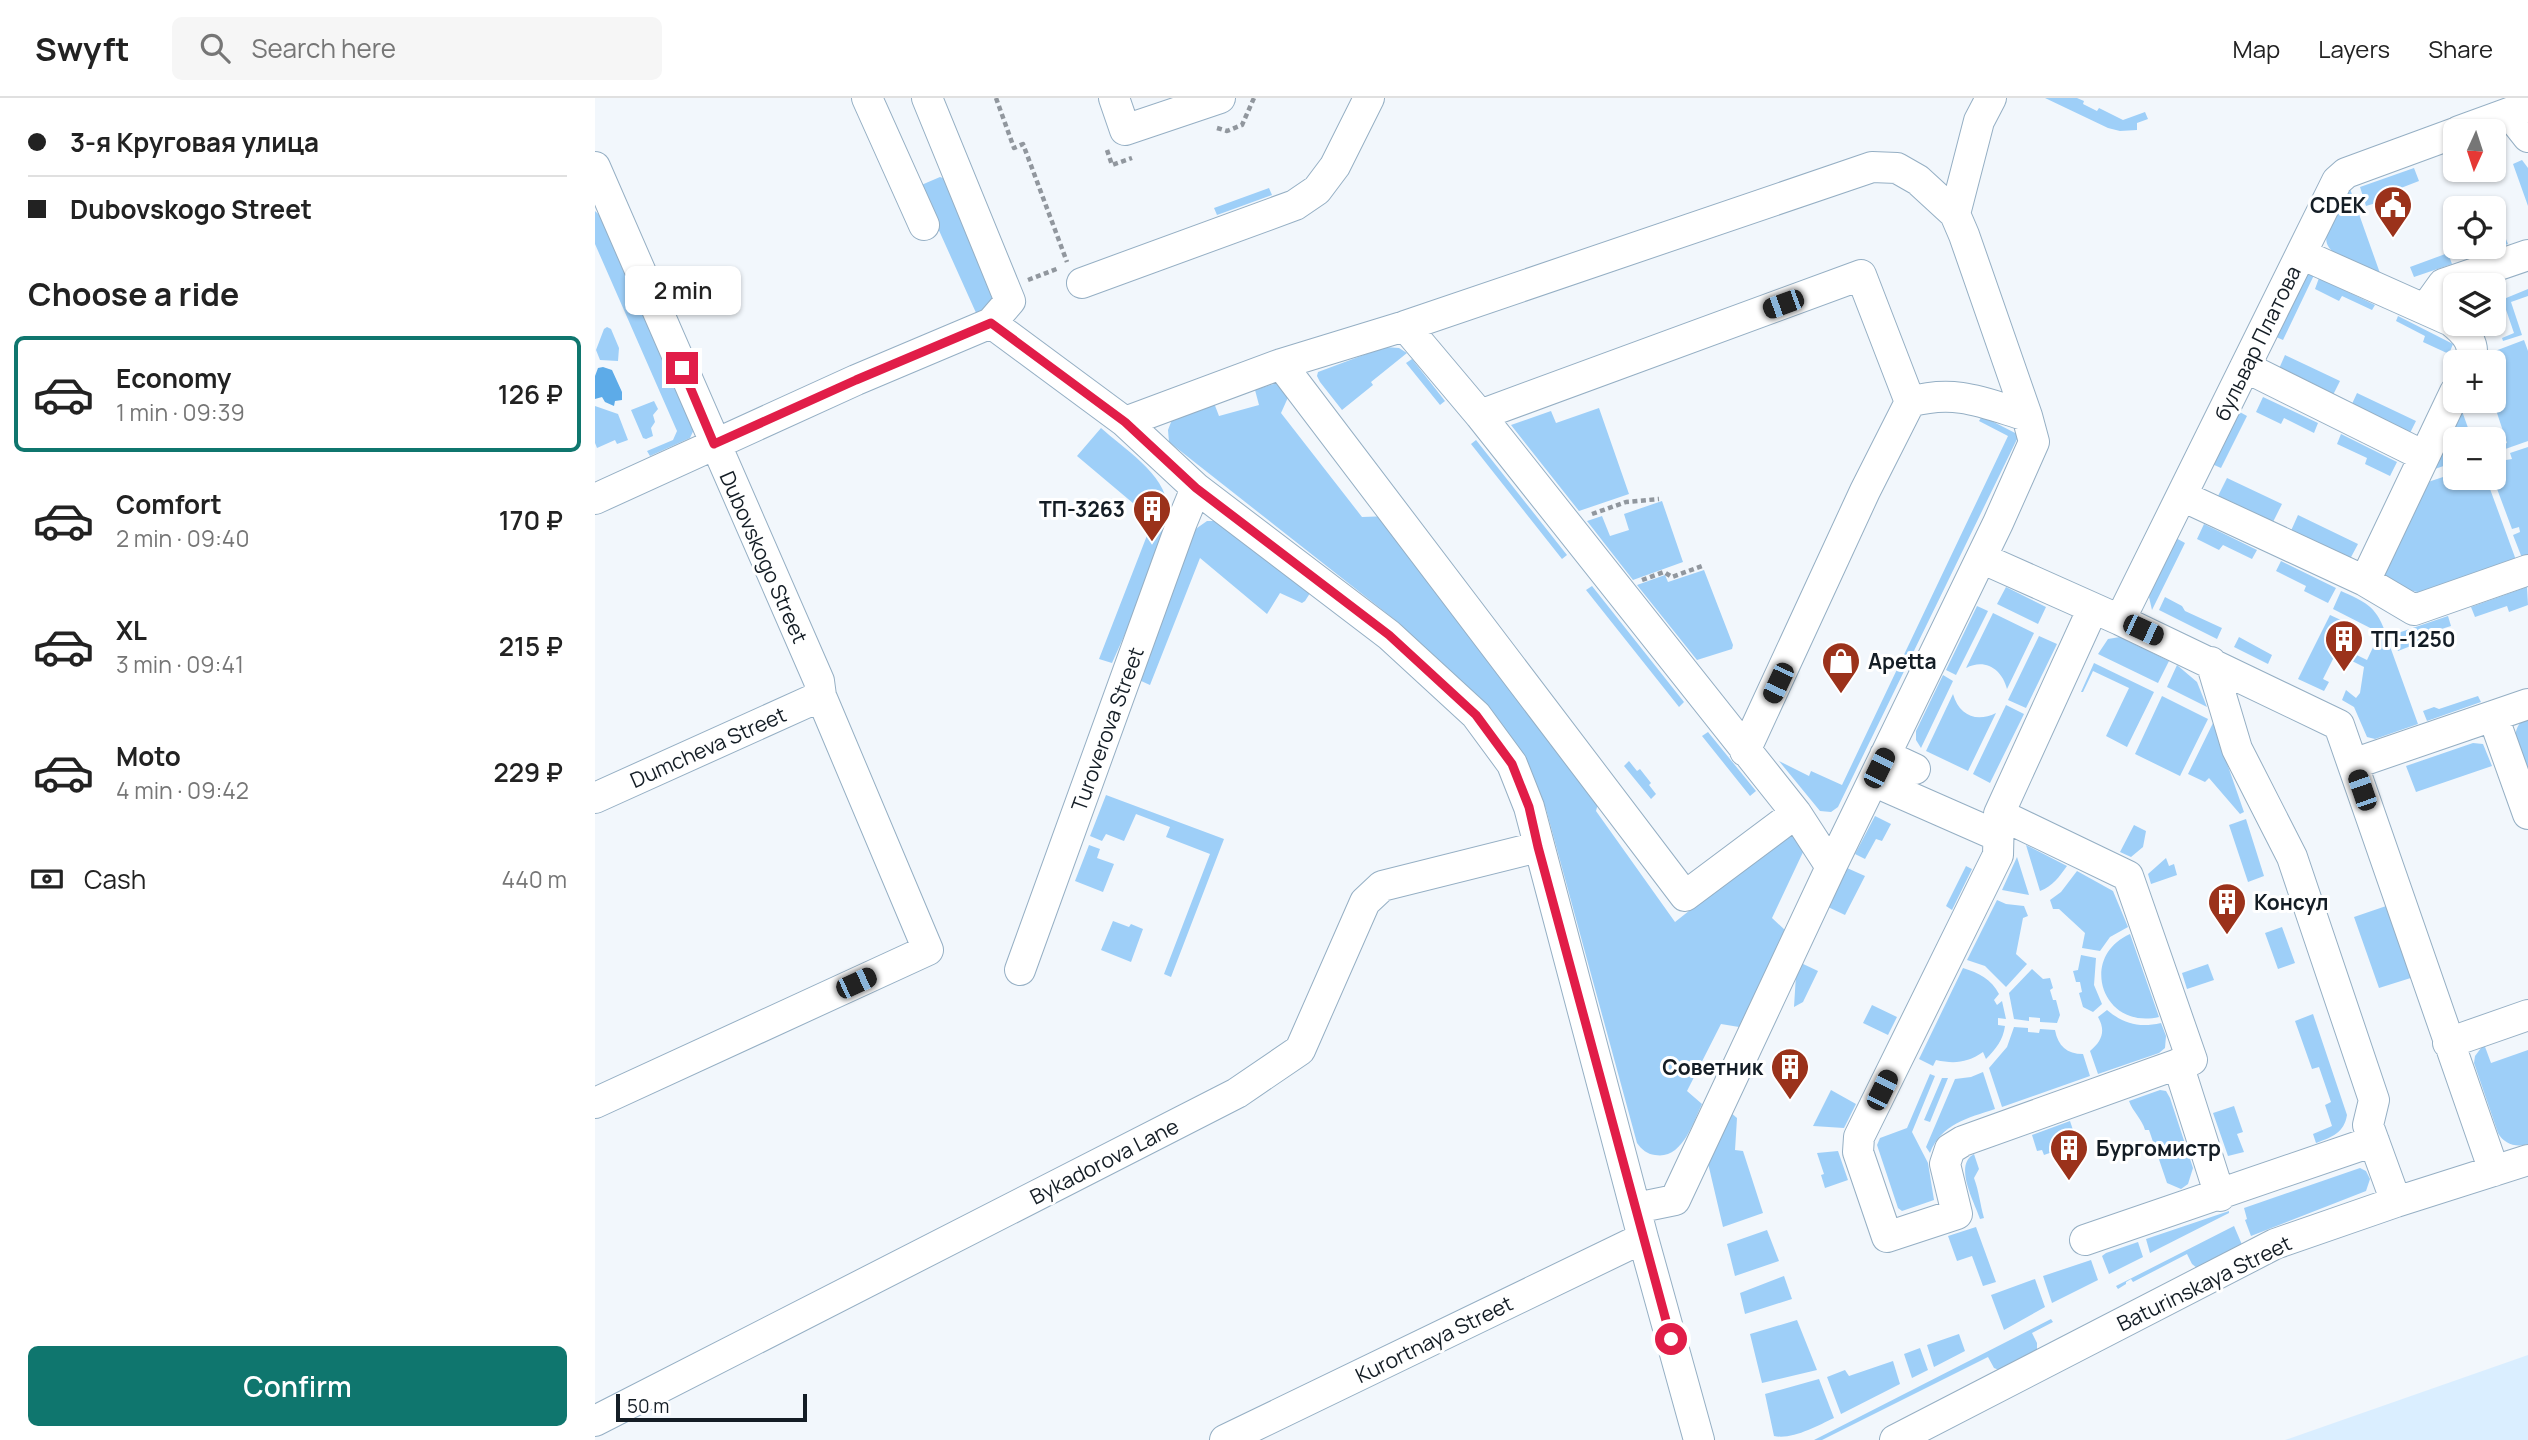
<!DOCTYPE html>
<meta charset="utf-8">
<style>
:root{--surface:#fff;--page:#f6f6f6;--text:#222;--muted:#767676;--line:#e0e0e0;--accent:#0f766e}
body{margin:0;font-family:Manrope,sans-serif;background:var(--page);color:var(--text);height:100vh;display:flex;flex-direction:column;font-size:26px;white-space:nowrap}
*{box-sizing:border-box;margin:0}
p{font-size:23px;color:var(--muted)}
.icon{flex:none;width:38px;height:38px;fill:none;stroke:currentColor;stroke-width:2;stroke-linecap:round;stroke-linejoin:round}
.map{position:relative;flex:1;overflow:hidden}
.side{display:flex;flex-direction:column;background:var(--surface);width:595px}
.side>*{flex:none}
.top-card{display:grid;align-content:center;height:154px;padding:0 28px;background:var(--surface)}
.needle{width:46px;rotate:183deg}
.tools{position:absolute;left:1848px;top:21px;display:grid;gap:14px}
.tools a{display:grid;place-items:center;width:63px;height:63px;border-radius:10px;background:var(--surface);box-shadow:0 2px 5px #0004;font-size:35px}
.scale{position:absolute;left:21px;bottom:18px;width:191px;box-sizing:border-box;padding-left:7px;border:4px solid #141d25;border-top:0;font-size:19px;line-height:24px;white-space:nowrap;color:#141d25;-webkit-text-stroke:5px #fff;paint-order:stroke}
.end{position:absolute;width:32px;height:32px;margin:-16px;border:9px solid #e11d48;background:#fff;box-shadow:0 0 0 4px #fff}
.from{border-radius:50%}
.bubble{position:absolute;height:49px;border-radius:10px;background:var(--surface);box-shadow:0 2px 5px #0004;font-size:23px;font-weight:600;line-height:49px;text-align:center}
.car{position:absolute;width:21px;height:42px;margin:-21px -10px;border-radius:9px;box-shadow:0 0 5px 2px #0007;background:linear-gradient(#222 24%,#8ab4d8 0 40%,#222 0 76%,#8ab4d8 0 86%,#222 0)}
.top-card b{display:flex;align-items:center;gap:24px;height:66px;font-size:26px}
.top-card b+b{border-top:2px solid var(--line)}
.top-card i{width:18px;height:18px;background:var(--text)}
ul{padding:0;list-style:none}
li{display:flex;align-items:center;gap:21px;height:116px;margin:0 14px 10px;padding:0 14px;border:4px solid transparent;border-radius:10px}
li div{flex:1}
li b{display:block;font-size:26px}
li em{font-style:normal;font-weight:600}
li.current{border-color:var(--accent)}
li>.icon{width:63px;height:63px;stroke-width:1.5}
h2{padding:0 28px;font-size:32px;line-height:84px}
.pay{display:flex;align-items:center;gap:18px;height:77px;padding:0 28px;font-size:26px}
.pay p{margin-inline-start:auto}
.button{display:flex;gap:14px;margin-top:auto;padding:14px 28px}
.button a{flex:1;height:80px;border-radius:10px;background:var(--accent);color:#fff;font-size:28px;font-weight:600;line-height:80px;text-align:center}
header{display:flex;align-items:center;gap:42px;box-sizing:border-box;height:98px;padding:0 35px;background:var(--surface);border-bottom:2px solid var(--line)}
header strong{font-size:33px}
nav{display:flex;gap:38px;margin-inline-start:auto;font-size:24px}
.search{width:490px;height:63px;background:var(--page);display:flex;align-items:center;gap:18px;box-sizing:border-box;padding:0 24px;border-radius:10px;color:var(--muted);font-size:26px}
main{display:flex;flex:1;min-height:0}
.map>svg:first-child{display:block}
.built{fill:#daeeff}
.green{fill:#9ecff8}
.water{fill:#5dabe8}
.lines{fill:none;stroke-linecap:round;stroke-linejoin:round}
.minor-casing{stroke:#95afc4;stroke-width:32}
.path{stroke:#91979e;stroke-width:4.5;stroke-dasharray:5 3.5;stroke-linecap:butt}
.minor{stroke:#fff;stroke-width:30}
.route{stroke:#e11d48;stroke-width:9}
.labels{text-anchor:middle;dominant-baseline:central;stroke-width:6;stroke-linejoin:round;paint-order:stroke}
.poi-label{font-size:21px;font-weight:bold;fill:#141d25;stroke:#fff;text-anchor:start}
.street-label{font-size:21px;fill:#141d25;stroke:#fff}
</style>
<header>
<strong>Swyft</strong>
<div class="search"><svg class="icon" aria-label="search" viewBox="0 0 24 24"><circle cx="10" cy="10" r="6"/><path d="M15 15l6 6"/></svg>Search here</div>
<nav><a>Map</a><a>Layers</a><a>Share</a></nav>
</header>
<main>
<section class="side">
<div class="top-card">
<b><i class="from"></i>3-я Круговая улица</b>
<b><i></i>Dubovskogo Street</b>
</div>
<h2>Choose a ride</h2>
<ul>
<li class="current"><svg class="icon" aria-label="car" viewBox="0 0 24 24"><path d="M5 17H2v-5l4-1 3-4h7l3 4 3 1v5h-3M9 17h6M6 11h13"/><circle cx="7" cy="17" r="2"/><circle cx="17" cy="17" r="2"/></svg><div><b>Economy</b><p>1 min · 09:39</p></div><em>126 ₽</em></li>
<li><svg class="icon" aria-label="car" viewBox="0 0 24 24"><path d="M5 17H2v-5l4-1 3-4h7l3 4 3 1v5h-3M9 17h6M6 11h13"/><circle cx="7" cy="17" r="2"/><circle cx="17" cy="17" r="2"/></svg><div><b>Comfort</b><p>2 min · 09:40</p></div><em>170 ₽</em></li>
<li><svg class="icon" aria-label="car" viewBox="0 0 24 24"><path d="M5 17H2v-5l4-1 3-4h7l3 4 3 1v5h-3M9 17h6M6 11h13"/><circle cx="7" cy="17" r="2"/><circle cx="17" cy="17" r="2"/></svg><div><b>XL</b><p>3 min · 09:41</p></div><em>215 ₽</em></li>
<li><svg class="icon" aria-label="car" viewBox="0 0 24 24"><path d="M5 17H2v-5l4-1 3-4h7l3 4 3 1v5h-3M9 17h6M6 11h13"/><circle cx="7" cy="17" r="2"/><circle cx="17" cy="17" r="2"/></svg><div><b>Moto</b><p>4 min · 09:42</p></div><em>229 ₽</em></li>
</ul>
<div class="pay"><svg class="icon" aria-label="cash" viewBox="0 0 24 24"><path d="M3 7h18v10H3z"/><circle cx="12" cy="12" r="2"/></svg>Cash<p>440 m</p></div>
<div class="button"><a>Confirm</a></div>
</section>
<div class="map">
<svg width="1933" height="1342" viewBox="0 0 1933 1342">
<rect width="100%" height="100%" fill="#f2f7fc"/>
<path class="built" d="M1933,1257V1342H1690Z"/>
<path class="green" d="M1450,0H1482L1489,3L1488,6L1502,13L1504,10L1528,22L1550,14L1553,21L1542,25V32L1525,33L1513,30Z
M1927,62L1933,70V108L1918,66Z
M1819,70L1824,83L1793,95L1794,101L1771,108L1765,89Z
M345,79L356,83L404,209L382,217L324,88Z
M1754,88L1786,178C1719,147 1720,154 1754,88Z
M674,90L677,97L622,117L619,110Z
M0,113L12,124L101,327L95,340L55,358L52,353L78,342L82,333L0,146Z
M1909,136L1913,146L1875,160L1871,149H1899V140Z
M1853,155L1857,166L1819,179L1815,169Z
M1720,175L1688,242L1679,238L1712,177Z
M1724,180L1780,207L1777,212L1747,198L1744,203L1720,191Z
M1933,191V198L1916,204L1927,237L1908,243L1907,240L1919,235L1909,206L1899,210V205Z
M1803,218L1858,246L1854,256L1828,244L1830,238L1801,223Z
M12,229L16,231L24,250L23,263L5,262L1,252L9,231Z
M1929,242L1933,253V343L1899,355V350L1912,345L1898,303L1899,265L1903,263L1900,253Z
M790,249L804,250L812,255L776,284L778,287L747,312L725,284L722,278L723,274Z
M1690,257L1745,283L1737,299L1683,273Z
M817,261L850,303L845,307L811,265Z
M688,283L695,295L686,315L767,419L795,418L1008,687L1001,713L1080,824L1185,741L1199,738L1209,752L1177,820L1191,833L1144,929L1126,926L1092,993L1107,1006C1098,1025 1087,1062 1060,1057C1052,1056 1047,1052 1042,1045L951,711L929,661L890,609L804,525L574,344L573,332L578,319L619,305L624,318L664,307L660,292Z
M1762,295L1821,323L1814,337L1756,308Z
M1668,299L1723,325L1719,335L1689,320L1686,326L1661,314Z
M59,303L63,311L58,317L60,324L56,330L58,338L51,341L48,340L36,312Z
M0,308L23,316L33,342L22,346L20,342L2,350L0,345Z
M1004,310L1034,396L984,413L916,327L956,313L961,325Z
M1643,313L1652,318L1626,370L1617,366Z
M1867,313L1877,341H1860V364L1837,372Z
M1387,318L1424,337L1243,709L1236,714L1225,713L1184,663L1214,678L1216,673L1247,687L1413,338L1384,323Z
M506,330C528,350 579,382 571,415L576,417L542,509L517,565L504,561L558,422L482,358Z
M1746,336L1802,364L1795,378L1770,366L1772,360L1742,346Z
M881,342L972,457L967,461L876,346Z
M1933,349V458L1927,460L1918,437L1925,434L1924,429L1917,431L1898,380L1899,361L1910,357L1911,362L1917,361L1915,355Z
M1860,374V380H1891L1921,462L1828,495C1813,493 1797,487 1789,475L1830,385L1851,378L1853,383L1857,381L1856,376Z
M1632,380L1687,406L1677,426L1622,400Z
M1067,403L1088,464L1038,482L992,423L1007,418L1015,438L1034,432L1029,416Z
M1703,417L1763,446L1754,463L1695,435Z
M612,423H621L717,492L710,503L707,505L685,495L672,516L605,460L555,587L535,578L597,436L602,430Z
M1609,426L1662,452L1657,461L1628,447L1624,452L1602,441Z
M1581,440L1590,445L1557,512L1554,499L1556,493Z
M1686,463L1741,490L1733,505L1709,493L1711,488L1681,473Z
M1109,472L1138,547L1137,551L1102,562L1042,487L1070,477L1073,484Z
M997,488L1089,604L1084,609L991,492Z
M1411,489L1451,509L1443,526L1402,506Z
M1932,489L1933,507L1914,514L1912,508L1880,519L1876,509Z
M1746,493C1770,504 1780,507 1790,533L1785,535L1738,511Z
M1570,499L1587,508L1590,513L1627,530L1622,541L1564,512Z
M1382,508L1393,513L1361,577L1351,572Z
M1398,515L1439,535L1412,591C1407,571 1390,560 1371,570Z
M1735,517L1748,523L1737,545L1772,562L1781,543L1792,540L1823,626L1780,641L1772,639L1759,609L1747,602L1751,592L1761,600L1765,595L1769,569L1741,555L1728,581L1734,584L1729,593L1703,581Z
M1853,518L1856,528L1824,538L1826,544L1803,553L1797,537Z
M1444,538L1462,546L1431,610L1413,602Z
M1525,539L1574,563L1563,585L1503,556L1513,541Z
M1644,539L1677,557L1673,566L1639,549Z
M1499,565L1559,594L1532,649L1511,638L1534,590L1498,573L1488,594H1486Z
M1582,567L1602,584L1612,609L1572,589Z
M1348,577L1358,583L1326,650L1321,642V633Z
M1358,596C1364,617 1381,625 1401,615L1373,673L1331,653Z
M1567,598L1613,621L1585,678L1540,656Z
M1883,598L1886,604L1832,623L1828,613L1839,609L1844,611Z
M1411,607L1429,616L1395,685L1378,676Z
M1932,619L1933,623V682C1926,661 1909,633 1932,619Z
M1618,625L1649,714L1645,716L1614,680L1610,684L1593,676Z
M1113,634L1161,693L1155,698L1107,638Z
M1878,645L1888,646L1897,668L1821,694L1811,668Z
M1034,663L1042,673L1045,671L1056,685L1054,687L1061,696L1056,701L1029,668Z
M511,697L629,741L576,879L569,876L615,756L571,739L575,729L541,716L529,743L511,736L507,743L495,738Z
M1280,718L1296,726L1287,743L1281,741L1270,761L1260,756Z
M1651,721L1669,778L1653,784L1634,727Z
M1539,727L1551,733L1548,749L1536,759L1525,754Z
M494,747L505,751L502,760L519,766L508,794L480,783Z
M1431,747L1472,768C1464,779 1458,788 1445,793Z
M1422,759L1434,797L1407,792Z
M1571,760L1574,768L1579,766L1582,777L1556,786L1553,776Z
M1371,768L1377,771L1357,812L1351,808Z
M1252,770L1270,778L1250,817L1233,809Z
M1482,773L1518,793L1533,829L1515,839L1505,853L1487,850L1490,835L1464,811H1458L1455,802L1466,794Z
M1402,802L1411,806L1429,808L1433,818L1428,820L1421,856L1432,866L1411,889L1390,868L1372,862Z
M1797,806L1822,878L1784,890L1759,819Z
M518,823L534,829L536,826L548,831L536,864L506,852Z
M1687,829L1700,865L1683,871L1670,835Z
M1535,836L1564,919C1507,932 1483,859 1535,836Z
M1486,857L1501,860L1499,887L1507,906L1498,914L1488,909L1484,895L1487,894L1485,884H1481L1478,873L1483,872Z
M1206,865L1223,873L1208,904L1199,909L1201,877Z
M1613,866L1619,882L1592,891L1587,875Z
M1368,870C1384,875 1396,881 1404,896L1399,902L1402,907L1407,903L1411,921L1403,920V927L1410,928C1408,942 1401,951 1391,961L1388,954C1372,965 1359,966 1341,962L1338,968L1324,961Z
M1437,871L1448,881L1455,880L1458,890L1455,892L1458,902H1461L1465,917L1462,925L1445,924V920L1434,919V923L1419,921L1414,895Z
M1277,907L1302,919L1293,937L1268,925Z
M1512,912C1529,926 1544,930 1566,925L1571,938L1570,950L1564,955L1503,976L1495,953C1507,943 1511,933 1503,919Z
M1718,916L1752,1017C1749,1035 1737,1039 1721,1045L1718,1036L1737,1028L1730,1007L1736,1004L1724,969L1717,971L1700,923Z
M1419,929L1433,930V934L1444,935L1445,931L1460,932C1463,948 1472,956 1488,956L1495,978L1407,1009L1394,970L1412,949Z
M1889,946L1896,965L1933,952V1046C1921,1050 1909,1046 1903,1035L1879,965L1880,958Z
M1388,974L1400,1011C1373,1020 1346,1026 1335,1055L1331,1049L1360,981L1376,979Z
M1335,976L1340,978L1317,1034L1333,1065L1339,1102L1307,1113L1303,1110L1282,1047L1285,1040L1312,1030Z
M1347,980H1353L1335,1024L1329,1022Z
M1236,992L1261,1006L1249,1030L1218,1028Z
M1565,992L1571,993L1575,1000L1598,1070L1593,1086L1586,1091L1572,1085L1554,1032H1550C1547,1021 1538,1014 1534,1003Z
M1639,1008L1648,1034L1642,1036L1649,1054L1633,1058L1618,1015Z
M1135,1014L1142,1020L1140,1052L1148,1053L1168,1115L1128,1129L1112,1061Z
M1475,1023L1481,1041L1476,1042L1477,1047L1449,1057L1447,1052L1442,1053L1437,1037Z
M1243,1053L1253,1082L1230,1090L1226,1077L1229,1076L1222,1055Z
M1379,1056L1384,1071L1379,1080C1384,1093 1385,1106 1389,1120L1385,1121C1380,1105 1358,1067 1379,1056Z
M1765,1070L1771,1073L1775,1081L1771,1093L1656,1138L1650,1122L1652,1121L1649,1110Z
M1634,1113V1115L1555,1155L1551,1141Z
M1639,1128L1648,1149L1602,1170L1597,1166L1592,1156L1538,1184L1536,1181L1531,1184V1186L1523,1191L1521,1188Z
M1381,1129L1401,1184L1388,1188L1377,1158L1362,1163L1353,1138Z
M1172,1132L1184,1163L1140,1178L1132,1146Z
M1543,1144L1548,1159L1514,1176L1507,1158L1511,1155Z
M1496,1162L1503,1182L1457,1205L1448,1178Z
M1189,1178L1197,1201L1150,1216L1145,1195Z
M1440,1181L1450,1209L1409,1232L1396,1197Z
M1456,1221L1458,1224L1437,1235L1442,1245V1252L1404,1272L1399,1270L1393,1259L1227,1342H1219Z
M1202,1222L1222,1272L1167,1285L1155,1236Z
M1364,1236L1370,1253L1339,1269L1332,1247Z
M1325,1250L1333,1272L1317,1280L1309,1256Z
M1298,1263L1305,1286L1246,1316L1232,1279L1250,1272L1254,1278Z
M1224,1281L1239,1320C1222,1328 1197,1342 1179,1338L1170,1296Z"/>
<path class="water" d="M8,269L17,272L27,294V302L20,303L19,308L10,304L7,299L0,301V278L3,270Z"/>
<g class="lines">
<defs>
<path id="minor" d="M272,0L329,127
M519,0L530,32L625,0
M1914,15L1933,39
M1864,33L1933,8
M0,69L224,583L226,598L333,852L0,1005
M1360,116L1384,23L1396,0
M1706,156L1856,223C1870,234 1882,246 1875,264
M487,185L700,107L722,92L740,68L774,0
M1830,211L1848,186L1933,157
M396,225L530,324L601,390L794,537L881,617L917,666L934,709L1048,1140L1104,1342
M810,228L1277,69L1302,70L1323,82L1360,116L1369,137L1432,318
M686,266L1090,798L1201,715
M1650,269L1829,358
M885,317L1266,177L1315,304L1270,393L1150,653
M530,324L686,266L810,228L885,317L1201,715L1236,769
M1587,398L1770,483L1819,512L1933,472
M0,401L261,282L396,225L415,203L332,0
M1386,460L1525,522L1744,627L1899,1073
M1770,483L1860,294
M1498,510L1404,716L1403,757L1264,1039L1263,1054L1292,1139L1362,1116L1350,1066L1355,1051L1368,1043L1583,966
M1525,522L1742,83L1751,75L1860,35
M1616,564L1642,651L1697,759L1779,1002L1773,1027L1801,1104
M1898,618L1933,716
M1290,657L1320,671
M1758,666L1933,606
M1278,683L1403,738
M0,700L226,598
M1404,716L1533,778L1597,962L1583,966L1625,1098
M425,872L587,424L601,390
M1853,945L1933,917
M1041,1110L1080,1102L1236,769L1403,425L1439,344L1432,318C1389,305 1361,291 1315,304
M1490,1142L1779,1043
M0,1323L642,995L705,952L770,804L787,788L943,749
M630,1342L1048,1140
M1300,1342L1680,1146L1801,1104L1933,1062"/>
</defs>
<use href="#minor" class="minor-casing"/>
<path class="path" d="M401,0L419,50L428,46L472,164
M622,30L632,33L647,27L659,0
M512,52L517,67L537,60
M433,182L464,170
M997,416L1031,404L1064,401
M1047,482L1069,474L1077,479L1107,468"/>
<use href="#minor" class="minor"/>
</g>
<g class="lines">
<path class="route" d="M87,270L119,346L261,282L396,225L530,324L601,390L794,537L881,617L917,666L934,709L943,749L1076,1241"/>
</g>
<defs>
<symbol id="civic-pin" viewBox="-11 -11 22 30"><path d="M0 17L-7.5 6A9.5 9.5 0 1 1 7.5 6Z" fill="#9b321b" stroke="#fff"/><path d="M-.6-6.5H3V-4.5H.6V-3L4-1V1h2V6H-6V1h2V-1L-.6-3ZM-1.2 2.5V6h2.4V2.5Z" fill="#fff"/></symbol>
<symbol id="building-pin" viewBox="-11 -11 22 30"><path d="M0 17L-7.5 6A9.5 9.5 0 1 1 7.5 6Z" fill="#9b321b" stroke="#fff"/><path d="M-4-6H4V6H1V3H-1V6H-4ZM-2.5-4.3h1.7v1.8h-1.7ZM.8-4.3h1.7v1.8H.8ZM-2.5-1h1.7V.8h-1.7ZM.8-1h1.7V.8H.8Z" fill="#fff"/></symbol>
<symbol id="shop-pin" viewBox="-11 -11 22 30"><path d="M0 17L-7.5 6A9.5 9.5 0 1 1 7.5 6Z" fill="#9b321b" stroke="#fff"/><path d="M-5-2.5h2.3a2.7 3.5 0 0 1 5.4 0H5L5.5 6h-11ZM-1.5-2.5h3a1.5 2.3 0 0 0-3 0Z" fill="#fff"/></symbol>
</defs>
<g fill-rule="evenodd">
<use href="#civic-pin" x="1776" y="85" width="44" height="60"/>
<use href="#building-pin" x="535" y="389" width="44" height="60"/>
<use href="#building-pin" x="1727" y="519" width="44" height="60"/>
<use href="#shop-pin" x="1224" y="541" width="44" height="60"/>
<use href="#building-pin" x="1610" y="782" width="44" height="60"/>
<use href="#building-pin" x="1173" y="947" width="44" height="60"/>
<use href="#building-pin" x="1452" y="1028" width="44" height="60"/>
</g>
<g class="labels">
<g class="poi-label">
<text x="1771" y="107" text-anchor="end">CDEK</text>
<text x="530" y="411" text-anchor="end">ТП-3263</text>
<text x="1776" y="541">ТП-1250</text>
<text x="1273" y="563">Apetta</text>
<text x="1659" y="804">Консул</text>
<text x="1168" y="969" text-anchor="end">Советник</text>
<text x="1501" y="1050">Бургомистр</text>
</g>
<g class="street-label">
<text transform="translate(1662 245) rotate(-64)">бульвар Платова</text>
<text transform="translate(169 459) rotate(66)">Dubovskogo Street</text>
<text transform="translate(512 631) rotate(-70)">Turoverova Street</text>
<text transform="translate(113 649) rotate(-24)">Dumcheva Street</text>
<text transform="translate(509 1063) rotate(-27)">Bykadorova Lane</text>
<text transform="translate(1609 1185) rotate(-26)">Baturinskaya Street</text>
<text transform="translate(839 1241) rotate(-26)">Kurortnaya Street</text>
</g>
</g>
</svg>
<div class="tools">
<a><svg class="needle" viewBox="-14 -14 28 28"><path d="M0-13l5 13h-10z" fill="#e53935"/><path d="M0 13l5-13h-10z" fill="#767676"/></svg></a>
<a><svg class="icon" aria-label="locate" viewBox="0 0 24 24"><circle cx="12" cy="12" r="6"/><path d="M12 2v4M12 18v4M2 12h4M18 12h4"/></svg></a>
<a><svg class="icon" aria-label="layers" viewBox="0 0 24 24"><path d="M12 4l9 5-9 5-9-5zM3 14l9 5 9-5"/></svg></a>
<a>+</a>
<a>−</a>
</div>
<div class="scale">50 m</div>
<i class="end from" style="left:1076px;top:1241px"></i>
<i class="end" style="left:87px;top:270px"></i>
<div class="bubble" style="left:30px;top:168px;width:116px">2 min</div>
<i class="car" style="left:1188px;top:206px;rotate:250deg"></i>
<i class="car" style="left:1548px;top:532px;rotate:115deg"></i>
<i class="car" style="left:1183px;top:585px;rotate:205deg"></i>
<i class="car" style="left:1284px;top:670px;rotate:26deg"></i>
<i class="car" style="left:1767px;top:692px;rotate:341deg"></i>
<i class="car" style="left:261px;top:885px;rotate:65deg"></i>
<i class="car" style="left:1287px;top:992px;rotate:26deg"></i>
</div>
</main>
